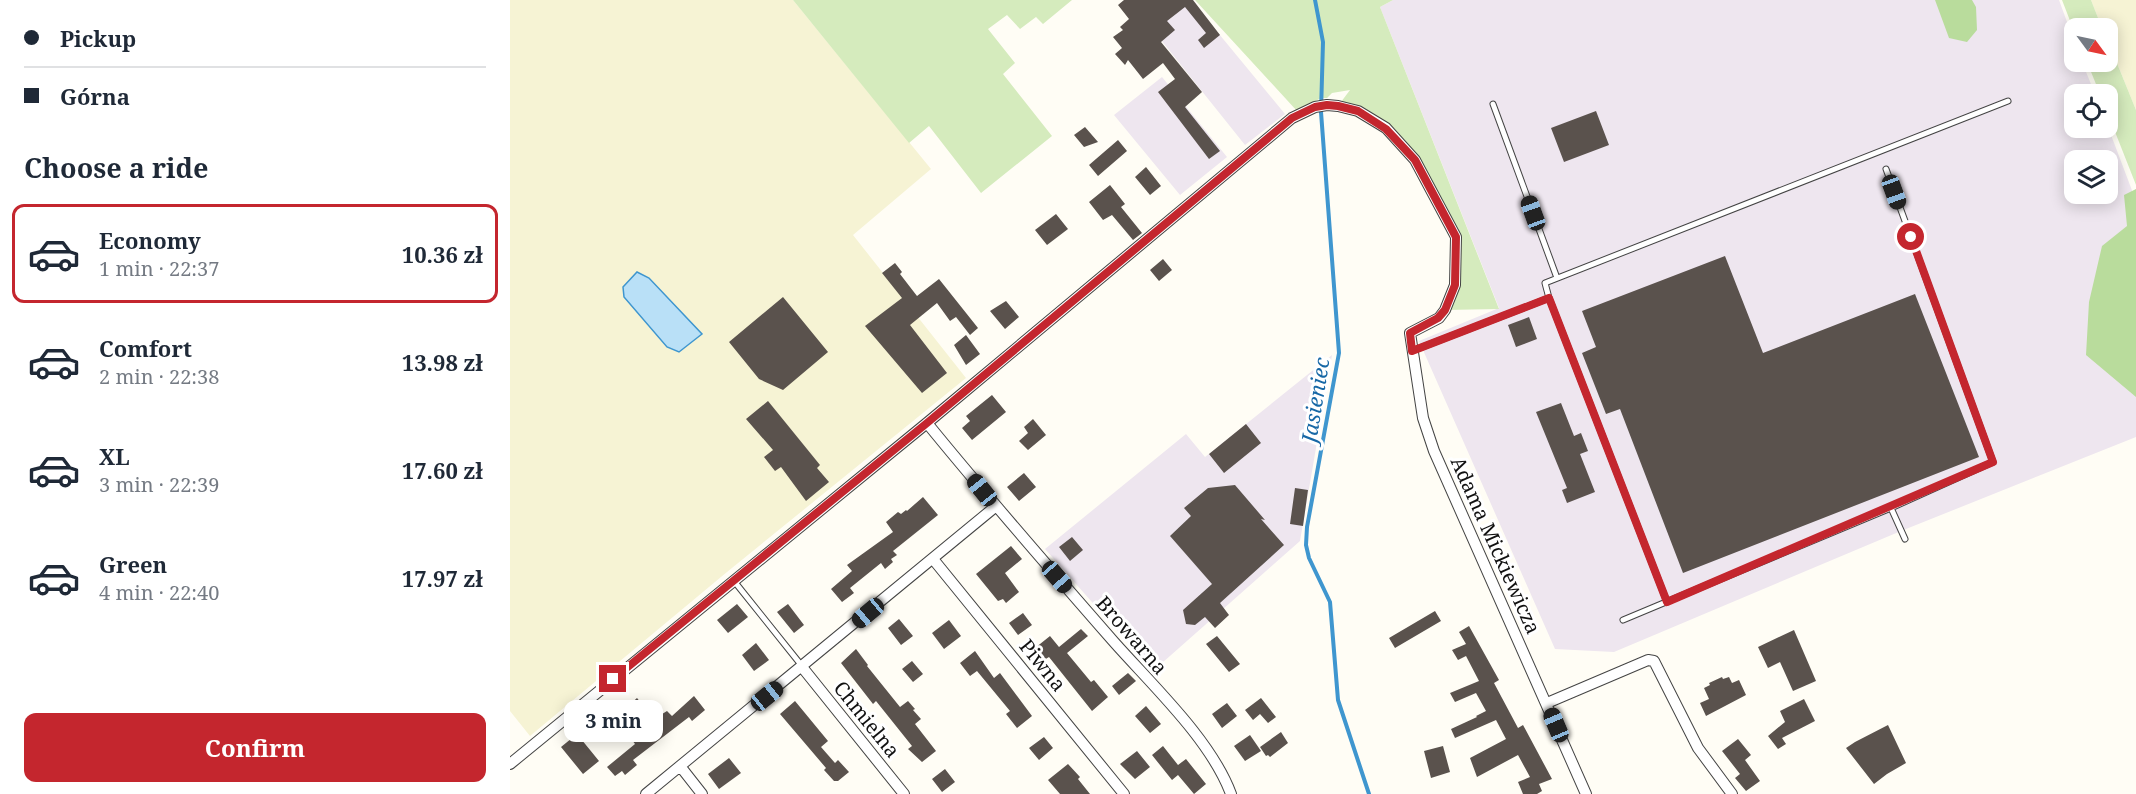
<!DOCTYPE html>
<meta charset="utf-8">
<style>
:root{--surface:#fff;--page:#f2f2f3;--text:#1f2937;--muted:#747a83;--line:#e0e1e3;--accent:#c4262e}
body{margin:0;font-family:"Noto Serif",serif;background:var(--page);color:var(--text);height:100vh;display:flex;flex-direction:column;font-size:22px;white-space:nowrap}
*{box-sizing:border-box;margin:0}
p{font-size:20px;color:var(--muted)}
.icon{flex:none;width:33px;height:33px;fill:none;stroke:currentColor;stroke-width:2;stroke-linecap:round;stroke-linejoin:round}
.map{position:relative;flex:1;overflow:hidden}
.panel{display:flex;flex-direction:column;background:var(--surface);width:510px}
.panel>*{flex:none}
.top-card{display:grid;align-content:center;height:132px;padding:0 24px;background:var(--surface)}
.needle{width:39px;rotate:123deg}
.buttons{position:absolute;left:1554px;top:18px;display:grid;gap:12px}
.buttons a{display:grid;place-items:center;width:54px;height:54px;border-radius:12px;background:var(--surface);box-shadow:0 3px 15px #0003;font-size:30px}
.end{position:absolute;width:27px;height:27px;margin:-14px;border:8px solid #c4262e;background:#fff;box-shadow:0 0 0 3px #fff}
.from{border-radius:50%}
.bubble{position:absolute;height:42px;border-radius:12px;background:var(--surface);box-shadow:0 3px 15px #0003;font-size:20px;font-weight:700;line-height:42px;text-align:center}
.car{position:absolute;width:18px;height:36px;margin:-18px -9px;border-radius:8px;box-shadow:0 0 4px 2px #0007;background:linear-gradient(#222 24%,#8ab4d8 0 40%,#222 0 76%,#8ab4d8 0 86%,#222 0)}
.top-card b{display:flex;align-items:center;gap:21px;height:57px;font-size:22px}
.top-card b+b{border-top:2px solid var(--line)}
.top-card i{width:15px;height:15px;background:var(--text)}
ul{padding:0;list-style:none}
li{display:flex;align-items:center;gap:18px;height:99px;margin:0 12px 9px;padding:0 12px;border:3px solid transparent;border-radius:12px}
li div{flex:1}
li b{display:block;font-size:22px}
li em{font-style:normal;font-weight:700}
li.on{border-color:var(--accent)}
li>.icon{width:54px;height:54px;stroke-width:1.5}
h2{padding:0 24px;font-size:27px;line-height:72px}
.cta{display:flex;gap:12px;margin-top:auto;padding:12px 24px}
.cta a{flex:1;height:69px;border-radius:12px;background:var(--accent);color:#fff;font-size:24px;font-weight:700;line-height:69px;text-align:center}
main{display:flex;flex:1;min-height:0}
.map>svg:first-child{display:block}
.industrial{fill:#eee6ef;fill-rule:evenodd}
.farmland{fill:#f6f3d4}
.green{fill:#d5ebbd}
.forest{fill:#b9dc9c}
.water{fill:#b9e0f7;stroke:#3f96cf;stroke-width:1.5}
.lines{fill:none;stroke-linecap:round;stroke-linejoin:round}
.stream{stroke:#3f96cf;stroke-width:4}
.building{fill:#5a524d}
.service-casing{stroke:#444;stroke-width:7}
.minor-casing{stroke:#444;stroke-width:12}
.service{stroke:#fff;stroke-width:5}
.minor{stroke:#fff;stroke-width:10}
.route{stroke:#c4262e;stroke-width:8}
.labels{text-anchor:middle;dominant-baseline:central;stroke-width:6;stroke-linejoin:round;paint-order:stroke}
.street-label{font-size:20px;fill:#111;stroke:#fff}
.water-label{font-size:21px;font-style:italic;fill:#1768a6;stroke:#fff}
</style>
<main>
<section class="panel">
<div class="top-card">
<b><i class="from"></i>Pickup</b>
<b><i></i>Górna</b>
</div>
<h2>Choose a ride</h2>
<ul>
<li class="on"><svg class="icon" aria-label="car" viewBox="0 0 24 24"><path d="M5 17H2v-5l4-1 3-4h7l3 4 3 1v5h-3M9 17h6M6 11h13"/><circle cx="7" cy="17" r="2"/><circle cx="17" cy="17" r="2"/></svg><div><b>Economy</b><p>1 min · 22:37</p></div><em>10.36 zł</em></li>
<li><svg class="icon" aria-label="car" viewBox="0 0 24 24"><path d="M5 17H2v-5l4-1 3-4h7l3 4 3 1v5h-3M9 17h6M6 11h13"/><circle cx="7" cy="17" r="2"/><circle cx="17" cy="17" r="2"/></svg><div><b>Comfort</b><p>2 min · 22:38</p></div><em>13.98 zł</em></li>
<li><svg class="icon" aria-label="car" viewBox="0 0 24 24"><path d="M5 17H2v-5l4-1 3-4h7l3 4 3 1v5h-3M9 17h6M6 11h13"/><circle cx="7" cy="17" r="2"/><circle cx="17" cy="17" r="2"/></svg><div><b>XL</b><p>3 min · 22:39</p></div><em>17.60 zł</em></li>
<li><svg class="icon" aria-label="car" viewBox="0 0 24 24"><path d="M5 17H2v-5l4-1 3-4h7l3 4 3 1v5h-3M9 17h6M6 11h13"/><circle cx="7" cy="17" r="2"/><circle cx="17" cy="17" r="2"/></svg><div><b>Green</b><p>4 min · 22:40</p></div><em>17.97 zł</em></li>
</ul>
<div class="cta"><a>Confirm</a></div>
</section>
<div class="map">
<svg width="1626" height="794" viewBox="0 0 1626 794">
<rect width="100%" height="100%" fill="#fffdf5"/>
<path class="industrial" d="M619,0H681L775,114L735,145Z
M883,0H1549L1564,41V62H1572L1585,94H1564V128L1598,127L1626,201V437L1391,531L1104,652L1045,649L909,341L989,308L870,7ZM1564,160H1598V194H1564Z
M652,77L717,157L670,195L604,115Z
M822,355L790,541L643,671L535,549L676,434L695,457Z"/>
<path class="farmland" d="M0,0H283L421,169L343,235L456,378L217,572L20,736L0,711Z
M1581,0H1626V110L1598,41V28H1592Z"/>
<path class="green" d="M283,0H562L533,24L526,17L510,29L497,15L478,29L505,63L493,74L542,136L471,193L419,126L399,143Z
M685,0H883L870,7L989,309L935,310L945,285L946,237L905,160L876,128L828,106L840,90L822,93L817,98H811L787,111Z
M1552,0H1581L1592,28H1564V31Z
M1598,41L1626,110V185L1598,114V94H1590L1577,62H1598Z"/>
<path class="forest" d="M1425,0H1462L1466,7L1467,30L1457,42L1439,38Z
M1626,189V397L1576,355L1579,302L1592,246L1617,226L1614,195Z"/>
<path class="water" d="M127,272L139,278L192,334L169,352L157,347L114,297L113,287Z"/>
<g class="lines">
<path class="stream" d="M805,0L813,42L811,112L829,353L797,527L796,545L799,558L820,602L828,700L859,794"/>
</g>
<path class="building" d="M614,0H683L710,35L694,48L688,40L696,33L675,7L657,21L665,30L651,42L692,92L675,107L710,151L699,159L648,92L665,79L653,63L633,79L618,60L615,65L605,54L612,48L603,37L613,30L610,27L619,19L608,5Z
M1086,111L1099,145L1054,162L1041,128Z
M575,127L588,142L574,147L564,135Z
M608,140L617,151L588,176L579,165Z
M636,167L651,186L640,195L625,177Z
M600,185L615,204L611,207L632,233L623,240L602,215L593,220L579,202Z
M546,214L558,229L537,245L525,230Z
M1215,256L1253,353L1405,294L1469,457L1173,573L1110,409L1096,414L1072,353L1086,347L1072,311Z
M653,259L662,270L649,281L640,270Z
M385,263L392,272L390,274L407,296L429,279L468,328L460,335L446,317L440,321L427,303L400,325L437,373L412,393L355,326L392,298L372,273Z
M273,297L318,352L273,390L249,379L219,342Z
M496,301L509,317L495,329L480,311Z
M1019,317L1027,339L1006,347L998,325Z
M456,335L470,354L456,365L444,345Z
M482,395L496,412L462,440L452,428L460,421L456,416Z
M258,401L310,465L307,468L319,482L296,501L271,467L265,471L254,457L263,450L236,419Z
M1051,403L1064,436L1071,433L1078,451L1070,454L1085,492L1057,503L1052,490L1057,488L1026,412Z
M523,419L536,435L518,450L509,441L518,433L514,427Z
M736,424L751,443L714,473L699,454Z
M514,473L526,487L509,501L497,487Z
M725,485L755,520L751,519L774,545L710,603L719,615L705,628L695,617L685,625L676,624L673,610L702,584L660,536L681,516L674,508L698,488Z
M785,488L798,490L793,526L780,524Z
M413,497L428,515L383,551L387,555L381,559L383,562L375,569L371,563L340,588L344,593L332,602L321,589L342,571L337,565L383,532L376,522L388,512L391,514L396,510L397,511Z
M562,537L573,550L560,561L549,547Z
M501,546L512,559L495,573L509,592L496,603L493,599L488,601L466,574Z
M227,604L238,617L218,633L207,620Z
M278,604L294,625L284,633L267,612Z
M925,611L931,621L885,648L879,638Z
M513,613L522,625L508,635L499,623Z
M389,619L403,636L391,645L378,628Z
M439,620L451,636L434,649L422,633Z
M959,626L989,680L984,683L1008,728L1013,725L1042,779L1029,784L1032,791L1027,794H1013L1008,782L1020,777L1008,755L967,777L960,758L996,739L986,720L945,738L941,729L967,717L966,716L976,711L966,693L945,702L940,693L969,681L956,656L948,660L942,650L956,644L949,632Z
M571,629L578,636L557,653L581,682L584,680L598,697L582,711L539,657L534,660L525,648L540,636L549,647Z
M1284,630L1306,681L1283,691L1270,662L1258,668L1248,647Z
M707,636L730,664L719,672L696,644Z
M246,643L259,660L244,671L232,655Z
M346,649L358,665L357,666L390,707L398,701L405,709L403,710L411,719L405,724L426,751L412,762L398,749L402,746L366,701L363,704L331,663Z
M465,651L484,678L490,673L522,716L507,728L496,714L500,711L467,671L460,676L450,663Z
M402,661L413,674L403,682L392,669Z
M618,673L626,681L609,695L602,686Z
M1212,677L1213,679L1219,677L1222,683L1229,680L1236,695L1196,716L1190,703L1199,699L1194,688L1200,685L1199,683Z
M184,696L195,710L182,721L179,717L123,760L127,765L115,775L112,771L105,776L97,767L125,744L122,740L133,731L115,709L127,698L144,719L157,711L162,716Z
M751,698L766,717L758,723L750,714L743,720L735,710Z
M1294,699L1305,721L1272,738L1276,744L1268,749L1258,736L1275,722L1270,711Z
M285,701L318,741L311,747L325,763L328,760L339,772L328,781H324L314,770L316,768L270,714Z
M717,703L727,716L712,728L702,714Z
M636,706L651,724L640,733L625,716Z
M1378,725L1396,763L1377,774L1364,784L1336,748L1345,742Z
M771,732L778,743L760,757L758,755L756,756L750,747Z
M67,734L89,761L73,774L51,747Z
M740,735L751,751L735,761L724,746Z
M534,737L543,748L529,760L519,748Z
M1228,739L1241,755L1235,760L1250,781L1236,791L1225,778L1230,774L1212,751Z
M653,746L668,765L676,759L696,784L684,794L668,775L662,780L642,755Z
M933,746L940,772L921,778L914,751Z
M627,751L640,767L625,779L610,764Z
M219,758L231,773L209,789L198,774Z
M558,764L570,777L568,779L580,794H550L538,780Z
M435,769L445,782L432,792L422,779Z"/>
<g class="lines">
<defs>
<path id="service" d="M983,104L1047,278
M1376,169L1483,462L1381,508
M1039,298L1157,602
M902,351L1039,298L1035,283L1498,101
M224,581L292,666
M1113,620L1381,508L1395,539"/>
<path id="minor" d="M417,423C478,498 541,570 604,642C643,686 701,740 721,794
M423,559L614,794
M292,667L394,794
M1037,703L1138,660L1144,661L1188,748L1222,794
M0,764L417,423L782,118L805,107L817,105L828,106L848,111L876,128L905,160L946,237L945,285L935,310L929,318L900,333L913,418L924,451L1076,794
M170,766L192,794
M136,794L485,507"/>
</defs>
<use href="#service" class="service-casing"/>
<use href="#minor" class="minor-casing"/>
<use href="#service" class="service"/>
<use href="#minor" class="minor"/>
</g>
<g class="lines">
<path class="route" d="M103,679L417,423L782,118L805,107L817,105L828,106L848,111L876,129L905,160L946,237L945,285L935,310L928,318L900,333L902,351L1039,298L1157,602L1483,462L1401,237"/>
</g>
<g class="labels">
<g class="street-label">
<text transform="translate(986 545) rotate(66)">Adama Mickiewicza</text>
<text transform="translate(622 635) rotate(49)">Browarna</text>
<text transform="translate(533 665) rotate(51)">Piwna</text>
<text transform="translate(357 719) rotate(51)">Chmielna</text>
</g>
<g class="water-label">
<text transform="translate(805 400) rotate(-81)">Jasieniec</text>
</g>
</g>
</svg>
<div class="buttons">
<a><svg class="needle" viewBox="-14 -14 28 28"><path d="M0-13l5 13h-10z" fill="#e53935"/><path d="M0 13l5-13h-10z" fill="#747a83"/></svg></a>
<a><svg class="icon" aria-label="locate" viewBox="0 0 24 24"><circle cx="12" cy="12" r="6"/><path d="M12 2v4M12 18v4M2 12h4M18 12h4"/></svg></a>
<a><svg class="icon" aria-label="layers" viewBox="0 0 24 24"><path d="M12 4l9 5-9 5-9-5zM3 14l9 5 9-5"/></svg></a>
</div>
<i class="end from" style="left:1401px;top:237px"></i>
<i class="end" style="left:103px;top:679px"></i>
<div class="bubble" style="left:54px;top:700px;width:99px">3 min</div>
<i class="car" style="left:1384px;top:192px;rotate:160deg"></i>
<i class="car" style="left:1023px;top:213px;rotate:340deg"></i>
<i class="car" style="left:472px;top:490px;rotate:321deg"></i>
<i class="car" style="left:547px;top:577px;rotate:139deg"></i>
<i class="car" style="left:358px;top:613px;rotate:230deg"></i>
<i class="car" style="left:257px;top:696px;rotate:51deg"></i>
<i class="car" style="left:1046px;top:725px;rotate:337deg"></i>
</div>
</main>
